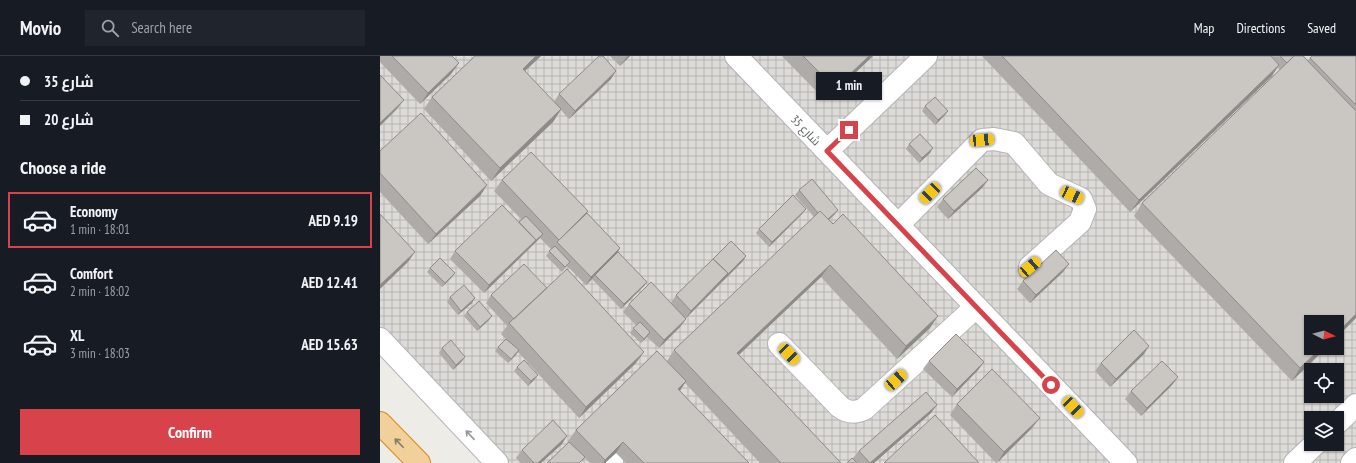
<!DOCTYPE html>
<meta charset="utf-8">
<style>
:root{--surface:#171b24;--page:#20242c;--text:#f1f3f6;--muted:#9ea1a6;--line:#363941;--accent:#d8434b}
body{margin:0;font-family:"PT Sans Narrow",Cairo,sans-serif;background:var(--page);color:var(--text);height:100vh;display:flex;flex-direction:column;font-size:15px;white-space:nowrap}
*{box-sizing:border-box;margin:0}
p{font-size:13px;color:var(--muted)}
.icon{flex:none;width:22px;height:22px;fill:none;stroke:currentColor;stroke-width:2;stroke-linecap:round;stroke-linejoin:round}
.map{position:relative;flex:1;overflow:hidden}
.sheet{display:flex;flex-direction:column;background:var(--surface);width:380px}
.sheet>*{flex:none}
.hud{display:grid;align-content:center;height:88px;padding:0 20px;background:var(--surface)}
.needle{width:26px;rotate:96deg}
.tools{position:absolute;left:924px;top:259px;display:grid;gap:8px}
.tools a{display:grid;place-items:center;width:40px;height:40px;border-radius:0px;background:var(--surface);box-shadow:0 1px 3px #0004;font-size:20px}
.end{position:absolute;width:18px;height:18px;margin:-9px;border:5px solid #d8434b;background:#fff;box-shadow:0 0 0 2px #fff}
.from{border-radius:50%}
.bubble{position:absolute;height:28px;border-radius:0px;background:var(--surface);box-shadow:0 1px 3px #0004;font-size:13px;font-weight:700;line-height:28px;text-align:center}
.car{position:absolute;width:12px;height:24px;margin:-12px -6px;border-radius:5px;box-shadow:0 0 3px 1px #0007;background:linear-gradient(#f5c518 24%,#345 0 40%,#f5c518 0 76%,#345 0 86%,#f5c518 0)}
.hud b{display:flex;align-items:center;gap:14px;height:38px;font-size:15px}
.hud b+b{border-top:1px solid var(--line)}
.hud i{width:10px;height:10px;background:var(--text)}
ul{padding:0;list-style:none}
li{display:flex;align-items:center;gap:12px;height:56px;margin:0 8px 6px;padding:0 12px;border:2px solid transparent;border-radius:0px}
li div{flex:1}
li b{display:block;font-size:15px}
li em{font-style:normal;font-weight:700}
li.current{border-color:var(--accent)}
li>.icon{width:36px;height:36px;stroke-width:1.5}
h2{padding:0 20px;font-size:18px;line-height:48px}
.button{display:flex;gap:8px;margin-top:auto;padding:8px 20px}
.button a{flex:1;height:46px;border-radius:0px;background:var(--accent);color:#fff;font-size:16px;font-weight:700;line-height:46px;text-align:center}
header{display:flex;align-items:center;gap:24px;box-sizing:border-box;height:56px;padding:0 20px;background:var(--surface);border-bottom:1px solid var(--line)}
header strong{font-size:19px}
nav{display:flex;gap:22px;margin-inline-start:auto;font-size:14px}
.search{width:280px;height:36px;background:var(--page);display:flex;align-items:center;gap:10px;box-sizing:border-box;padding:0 14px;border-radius:0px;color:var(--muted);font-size:15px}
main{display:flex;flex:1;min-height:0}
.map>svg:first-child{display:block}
.industrial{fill:url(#industrial-grid);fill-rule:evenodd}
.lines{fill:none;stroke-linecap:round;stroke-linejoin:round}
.minor-casing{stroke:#b1b4b7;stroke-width:24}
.highway-casing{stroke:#dd8517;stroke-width:24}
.minor{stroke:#fff;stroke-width:22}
.highway{stroke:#f2d099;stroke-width:22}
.wall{fill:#aeaba8}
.shaded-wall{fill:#8d8b88}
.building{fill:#cac7c3;stroke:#8d8b88}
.oneway{stroke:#96999b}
.oneway2{stroke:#837e72}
.route{stroke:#d8434b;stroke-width:5}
.labels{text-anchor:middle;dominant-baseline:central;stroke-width:4;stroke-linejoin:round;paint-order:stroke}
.street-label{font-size:12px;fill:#5e6265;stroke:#fff}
</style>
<header>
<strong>Movio</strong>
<div class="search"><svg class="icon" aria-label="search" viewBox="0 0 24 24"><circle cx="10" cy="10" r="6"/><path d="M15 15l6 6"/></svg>Search here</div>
<nav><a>Map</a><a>Directions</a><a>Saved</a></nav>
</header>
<main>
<section class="sheet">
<div class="hud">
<b><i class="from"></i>شارع 35</b>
<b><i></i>شارع 20</b>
</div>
<h2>Choose a ride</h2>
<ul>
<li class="current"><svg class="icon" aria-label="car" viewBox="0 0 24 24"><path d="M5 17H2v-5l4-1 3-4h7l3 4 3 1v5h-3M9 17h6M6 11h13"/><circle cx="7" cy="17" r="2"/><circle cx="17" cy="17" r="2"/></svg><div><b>Economy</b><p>1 min · 18:01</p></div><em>AED 9.19</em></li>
<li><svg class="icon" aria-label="car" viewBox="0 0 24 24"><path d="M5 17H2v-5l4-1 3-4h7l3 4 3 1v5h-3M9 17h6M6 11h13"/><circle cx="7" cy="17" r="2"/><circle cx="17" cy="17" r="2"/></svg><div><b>Comfort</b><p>2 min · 18:02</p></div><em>AED 12.41</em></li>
<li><svg class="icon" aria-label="car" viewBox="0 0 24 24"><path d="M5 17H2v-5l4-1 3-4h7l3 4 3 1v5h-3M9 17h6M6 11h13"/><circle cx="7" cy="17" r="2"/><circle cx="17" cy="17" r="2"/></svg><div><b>XL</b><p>3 min · 18:03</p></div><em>AED 15.63</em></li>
</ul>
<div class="button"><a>Confirm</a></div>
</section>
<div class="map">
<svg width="976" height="407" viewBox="0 0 976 407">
<defs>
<pattern id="industrial-grid" width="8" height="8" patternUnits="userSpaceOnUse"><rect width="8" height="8" fill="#dddbd8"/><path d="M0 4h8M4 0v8" fill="none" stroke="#b6b5b3"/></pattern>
</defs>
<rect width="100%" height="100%" fill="#eeece6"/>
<path class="industrial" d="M0,0H976V407H102L0,299ZM931,266H957V292H931ZM931,314H957V340H931ZM931,362H957V388H931Z"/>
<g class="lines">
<defs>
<path id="minor" d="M356,0L746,407
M447,95L546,0
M518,169L602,84L614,83L634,87L669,128L701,143L705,153L700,166L650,211
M0,283L117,407
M399,288L460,351C468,357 475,357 484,353L596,251
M957,367L976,349
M229,407L232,405
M915,407L935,388
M972,407L976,403"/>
<path id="highway" d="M0,367L39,407"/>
</defs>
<use href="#minor" class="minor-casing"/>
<use href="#highway" class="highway-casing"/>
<use href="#minor" class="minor"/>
<use href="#highway" class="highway"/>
</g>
<path class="wall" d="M0,0H72L79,7L71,18L40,48L0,6Z
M95,0H161L145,15L174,46L179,38L231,23L189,63L181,54L173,66L111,125L44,53L52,41Z
M230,0H250L240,10Z
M402,0H493L457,34L439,38Z
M602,0H923L928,5L930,2L976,0V262L957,281V266L931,292H946L912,325L754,160L762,147L900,14L898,11L891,21L750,156Z
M545,50L568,55L565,59L555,69L542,55Z
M529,88L550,97L539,107L526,93Z
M0,95L107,129L100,140L48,188L0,136Z
M122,124L207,157L240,192L238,196L267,226L264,230L241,253L212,223L206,229L187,210L182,216L166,200L171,193L160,182L104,237L70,203L75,195L139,166L142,164L114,135Z
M608,124L602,132L568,163L557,151L563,143Z
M419,134L455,158L449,164L550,272L517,303L441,221L359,299L461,407H380L305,327L300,335L369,407H246L236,397L225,407H210L205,402L202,406L188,385L196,374L287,305L294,294L434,161L415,139Z
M423,157L389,191L376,177L379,173Z
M366,200L363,205L306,262V263L300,271L279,292L267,281L261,287L250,277L256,269L243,256L249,248L291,247L296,239L333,203Z
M50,212L72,221L62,231L47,216Z
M683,216L650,247L637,233L643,225Z
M167,232L256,307L199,362L138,296L128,307L115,295L118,291L126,283L121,278L127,270L106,247L111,239Z
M70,241L92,247L78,259L67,246Z
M87,256L109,264L97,275L84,260Z
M62,292L85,301L82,305L73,314L59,297Z
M764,298L730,331L715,315L721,307Z
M549,305L604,306L598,314L572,341L543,313Z
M137,311L155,323L148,330L134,315Z
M798,321L792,329L761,360L745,343L751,335Z
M577,348L652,372L616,407L570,359Z
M551,357L494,407H467L473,402L479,395Z
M182,388L161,407H141L136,402L142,394Z"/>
<path class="shaded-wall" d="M156,0H161L134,25L143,13Z
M248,0H250L240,10L246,2Z
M489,0H493L457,34L439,38L448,25Z
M79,7L71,18L40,48L48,37Z
M899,9L891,21L750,156L759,144Z
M236,15L231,23L189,63L195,55Z
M24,44L16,54L0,70V67Z
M181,53L173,66L111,125L120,112Z
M568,55L565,59L555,69L558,64Z
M553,92L550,97L539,107L542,102Z
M608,124L602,132L568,163L574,155Z
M107,129L100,140L48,188L56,178Z
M426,153L423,157L389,191L392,186Z
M458,154L455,158L442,170L445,166Z
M163,178L160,182L104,237L109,229L156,184Z
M240,192L235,201L215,219L212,223L206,229L211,221Z
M35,196L28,206L0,233V229Z
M366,200L363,205L305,263L311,255L348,217Z
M689,208L683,216L650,247L656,239Z
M450,209L441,221L348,309L357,297Z
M75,217L72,221L62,231L65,227Z
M267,226L264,230L241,253L244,248Z
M95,242L92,247L78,259L81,255Z
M976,258V262L957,281V277Z
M112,260L109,264L97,275L100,271Z
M558,260L550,272L517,303L526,290Z
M306,263L300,271L279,292L284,284Z
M270,276L267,281L261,287L264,283Z
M769,290L764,298L730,331L736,323Z
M941,292H946L912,325L920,312Z
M139,294L136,299L128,307L131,303Z
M264,296L256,307L199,362L206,351Z
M85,301L82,305L73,314L76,309Z
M604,306L598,314L572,341L577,333Z
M158,319L155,323L148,330L151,325Z
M798,321L792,329L761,360L767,352Z
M306,325L299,336L298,333Z
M557,349L551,357L494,407H490Z
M660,362L652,372L617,407L624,396Z
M187,380L182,388L161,407H158Z
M243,386L236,397L225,407H223L225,404Z"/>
<path class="building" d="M12,0H72L79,7L48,37Z
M95,0H156L143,13L181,53L120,112L52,41Z
M219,0H223L236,15L195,55L179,38Z
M423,0H489L466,22L448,25Z
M622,0H891L899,9L759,144Z
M900,0H914L907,7Z
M914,0H923L976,55V258L957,277V266H931V292H941L920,312L762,147Z
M932,0H976V49L930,2Z
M0,19L24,44L0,67Z
M555,41L568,55L558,64L545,50Z
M41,57L107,129L56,178L0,117V95Z
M540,78L553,92L542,102L529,88Z
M151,96L208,155L179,184L122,124Z
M596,112L608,124L574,155L563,143Z
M432,123L458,154L448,163L440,155L438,157L419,134Z
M413,139L426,153L392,186L379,173Z
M122,149L156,184L109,229L75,195Z
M440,155L453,168L463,158L558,260L526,290L450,209L357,297L461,407H401L294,294Z
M207,157L240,192L211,221L177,186Z
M0,158L35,196L0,229Z
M146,160L163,178L153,187L156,184L139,166Z
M351,185L366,200L345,221L348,217L333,203Z
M175,190L190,206L185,211L169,195Z
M676,194L689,208L656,239L643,225Z
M238,196L267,226L244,248L215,219Z
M60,202L75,217L65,227L50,212Z
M333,203L348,217L311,255L296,239Z
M144,208L167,232L134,263L111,239Z
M187,213L264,296L206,351L129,267Z
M271,226L306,263L284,284L249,248Z
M84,229L95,242L81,255L70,241Z
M99,245L112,260L100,271L87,256Z
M260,266L270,276L264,283L253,272Z
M754,274L769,290L736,323L721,307Z
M576,278L604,306L577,333L549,305Z
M126,283L139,294L131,303L118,291Z
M71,284L85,301L76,309L62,292Z
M277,295L306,325L298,333L369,407H264L243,386L225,404L196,374Z
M144,304L158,319L151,325L137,311Z
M782,305L798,321L767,352L751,335Z
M612,313L660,362L624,396L577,348Z
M546,336L557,349L490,407L479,395Z
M555,359L599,407H504Z
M173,364L187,380L158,407H154L142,394Z
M189,386L205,401L199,407H167Z
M472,402L477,407H467Z"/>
<defs><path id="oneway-shaft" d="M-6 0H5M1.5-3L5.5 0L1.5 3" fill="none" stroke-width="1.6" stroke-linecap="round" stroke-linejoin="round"/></defs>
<use class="oneway" href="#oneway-shaft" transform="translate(90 379) rotate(-133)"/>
<use class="oneway2" href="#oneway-shaft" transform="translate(19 387) rotate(-134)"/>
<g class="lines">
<path class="route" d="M469,74L447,95L671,329"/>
</g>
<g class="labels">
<g class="street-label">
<text transform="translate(426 74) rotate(46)">شارع 35</text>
</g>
</g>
</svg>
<div class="tools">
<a><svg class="needle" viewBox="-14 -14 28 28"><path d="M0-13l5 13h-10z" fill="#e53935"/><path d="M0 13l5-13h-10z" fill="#9ea1a6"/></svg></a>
<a><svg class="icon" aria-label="locate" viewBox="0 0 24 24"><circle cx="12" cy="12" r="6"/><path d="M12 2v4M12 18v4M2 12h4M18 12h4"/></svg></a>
<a><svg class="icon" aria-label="layers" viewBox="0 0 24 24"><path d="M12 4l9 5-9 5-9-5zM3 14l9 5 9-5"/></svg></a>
</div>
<i class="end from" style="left:671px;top:329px"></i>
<i class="end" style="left:469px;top:74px"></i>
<div class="bubble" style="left:436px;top:16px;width:66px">1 min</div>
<i class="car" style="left:602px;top:84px;rotate:85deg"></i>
<i class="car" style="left:550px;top:137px;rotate:225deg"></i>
<i class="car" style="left:692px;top:139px;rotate:115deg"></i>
<i class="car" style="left:650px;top:211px;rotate:49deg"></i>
<i class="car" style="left:409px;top:298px;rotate:136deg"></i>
<i class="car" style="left:516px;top:324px;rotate:48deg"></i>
<i class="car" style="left:693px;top:351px;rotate:136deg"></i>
</div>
</main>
